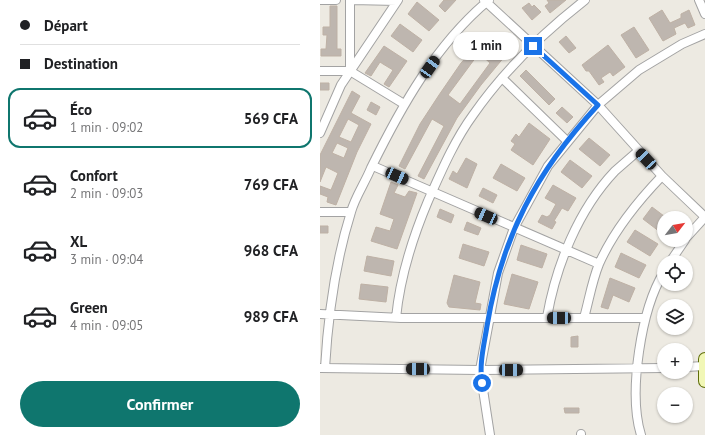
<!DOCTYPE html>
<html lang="fr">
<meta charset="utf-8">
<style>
:root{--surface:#fff;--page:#f2f2f2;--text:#202124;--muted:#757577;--line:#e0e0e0;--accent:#0f766e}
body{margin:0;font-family:"PT Sans",sans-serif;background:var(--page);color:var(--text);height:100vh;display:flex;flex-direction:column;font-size:15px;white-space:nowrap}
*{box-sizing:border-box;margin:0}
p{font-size:13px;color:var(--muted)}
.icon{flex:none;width:22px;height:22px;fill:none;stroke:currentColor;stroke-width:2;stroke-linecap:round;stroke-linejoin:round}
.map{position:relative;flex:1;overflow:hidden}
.drawer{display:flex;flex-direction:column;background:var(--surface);width:320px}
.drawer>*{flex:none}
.banner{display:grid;align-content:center;height:88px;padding:0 20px;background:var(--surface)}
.needle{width:26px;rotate:59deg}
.buttons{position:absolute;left:337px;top:211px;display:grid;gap:8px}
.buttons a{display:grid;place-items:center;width:36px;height:36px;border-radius:50%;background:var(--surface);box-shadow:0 1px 3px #0004;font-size:20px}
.end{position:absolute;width:18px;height:18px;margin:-9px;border:5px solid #1a73e8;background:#fff;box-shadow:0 0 0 2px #fff}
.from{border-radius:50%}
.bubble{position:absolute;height:28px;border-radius:14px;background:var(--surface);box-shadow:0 1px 3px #0004;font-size:13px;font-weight:700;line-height:28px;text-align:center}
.car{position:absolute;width:12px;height:24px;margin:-12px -6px;border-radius:5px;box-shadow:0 0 3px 1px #0007;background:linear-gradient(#222 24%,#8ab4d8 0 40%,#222 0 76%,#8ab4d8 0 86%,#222 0)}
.banner b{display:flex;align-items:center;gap:14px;height:38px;font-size:15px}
.banner b+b{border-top:1px solid var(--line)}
.banner i{width:10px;height:10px;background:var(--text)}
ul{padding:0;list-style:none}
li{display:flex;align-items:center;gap:12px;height:60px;margin:0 8px 6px;padding:0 12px;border:2px solid transparent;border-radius:12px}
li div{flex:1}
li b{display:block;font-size:15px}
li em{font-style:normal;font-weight:700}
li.selected{border-color:var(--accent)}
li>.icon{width:36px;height:36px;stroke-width:1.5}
.cta{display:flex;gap:8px;margin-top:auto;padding:8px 20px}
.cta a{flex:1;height:46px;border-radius:24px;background:var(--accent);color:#fff;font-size:16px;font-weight:700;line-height:46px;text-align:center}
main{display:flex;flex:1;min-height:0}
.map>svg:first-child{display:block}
.building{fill:#beb6af;stroke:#beb1a5;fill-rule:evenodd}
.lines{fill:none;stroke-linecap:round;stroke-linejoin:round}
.street-casing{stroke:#a3a3a3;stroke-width:10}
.secondary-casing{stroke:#5f6e08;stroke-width:14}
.street{stroke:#fff;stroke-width:8}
.secondary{stroke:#f1f7b6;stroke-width:12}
.route{stroke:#1a73e8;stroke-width:5}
</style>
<main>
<section class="drawer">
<div class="banner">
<b><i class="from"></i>Départ</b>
<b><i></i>Destination</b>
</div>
<ul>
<li class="selected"><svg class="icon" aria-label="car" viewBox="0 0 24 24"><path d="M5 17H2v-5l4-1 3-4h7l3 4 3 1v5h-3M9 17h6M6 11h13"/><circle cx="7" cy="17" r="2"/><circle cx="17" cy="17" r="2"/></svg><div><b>Éco</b><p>1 min · 09:02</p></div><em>569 CFA</em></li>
<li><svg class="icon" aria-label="car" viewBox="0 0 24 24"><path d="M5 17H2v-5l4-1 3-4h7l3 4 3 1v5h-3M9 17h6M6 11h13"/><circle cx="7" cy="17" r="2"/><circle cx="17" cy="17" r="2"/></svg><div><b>Confort</b><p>2 min · 09:03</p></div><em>769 CFA</em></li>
<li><svg class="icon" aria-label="car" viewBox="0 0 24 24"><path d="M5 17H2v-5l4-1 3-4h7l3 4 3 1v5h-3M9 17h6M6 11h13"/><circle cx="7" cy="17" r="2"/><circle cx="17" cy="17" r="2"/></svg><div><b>XL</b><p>3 min · 09:04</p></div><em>968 CFA</em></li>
<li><svg class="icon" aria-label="car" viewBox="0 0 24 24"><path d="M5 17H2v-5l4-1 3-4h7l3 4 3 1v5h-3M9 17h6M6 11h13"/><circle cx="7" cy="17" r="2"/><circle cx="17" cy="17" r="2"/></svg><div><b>Green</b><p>4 min · 09:05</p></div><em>989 CFA</em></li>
</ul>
<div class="cta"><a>Confirmer</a></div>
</section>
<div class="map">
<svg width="385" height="435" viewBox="0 0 385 435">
<rect width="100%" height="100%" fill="#edeae2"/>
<path class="building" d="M124,0H136L125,12L119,6Z
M227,0H246L230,13L225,6L229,3Z
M97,2L119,20L109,31L88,14Z
M209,3L212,7L214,5L221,12L212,20L202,8Z
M10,6H17V49H21V56H1V49H6L7,35H3V27H10Z
M342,10L350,23L361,18V14L369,10L375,25L368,28L365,23L354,28L356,34L343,41L329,18Z
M80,24L102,40L93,52L71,36Z
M314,27L329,50L316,58L301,35Z
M246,36L256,48L249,53L239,42Z
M164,38L169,42L163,49L174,59L180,52L185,56L161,85L137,118L104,179L98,176L124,126L112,119L85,169L79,166L100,124L119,95L141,63ZM159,53L170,63L140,104L128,95Z
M288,45L305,67L293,76L290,72L281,78L284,82L279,85L269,71H266L262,65Z
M64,46L87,61L69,87L64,84L73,70L63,64L60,62L51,76L45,73Z
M206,70L235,99L229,105L200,76Z
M0,83H9V90H0Z
M32,91L40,96L31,113L51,124L37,152L16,205L7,202L8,197L0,194V186L11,190L18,173L6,167L0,182V155ZM28,119L39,125L31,142L19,137ZM17,143L28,148L24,158L12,153Z
M51,102L60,107L56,115L47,110Z
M242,107L253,117L247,123L236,113Z
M209,123L230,139L213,165L191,150L195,144L191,141L196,134L199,137Z
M269,138L290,155L280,166L259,149Z
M146,158L157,164L147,188L129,179L133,171L137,174Z
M250,160L272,176L262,188L241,172Z
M181,164L205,178L197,191L173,178Z
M71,182L78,185L74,193L85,197L89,191L97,193L77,249L51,241L56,227L70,231L74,219L60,214Z
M233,185L256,198L248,211L242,208L234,221L236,222L232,229L218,222L222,215L227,217L230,215L236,204L225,198Z
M163,188L177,195L173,203L159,196Z
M332,207L344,216V235L323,219Z
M120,209L134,215L131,223L117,217Z
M147,222L161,228L158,235L144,230Z
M0,226H8V233H0Z
M315,230L338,244L330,256L307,242Z
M143,244L169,252L164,266L139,258Z
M201,245L227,254L222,268L197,260Z
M301,253L326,265L319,278L295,267Z
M47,256L74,261L71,276L44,271Z
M192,274L218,282L209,309L184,304Z
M134,275L160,282L155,303L161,304L160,310L129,307L127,303Z
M290,278L315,288L309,302L293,295L288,309L281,307Z
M41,284L68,287L66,302L39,299Z
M258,336V347H251V337Z
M244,408H259V413H245Z"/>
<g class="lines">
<defs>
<path id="street" d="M0,0H16
M30,0V71
M32,0L77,1
M164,0L278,105L342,176L385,217
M379,0L385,14
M0,71H30L84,104
M182,78L247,141
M0,133L21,85L78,0
M53,166L279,264
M0,212H31
M366,238L385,217
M350,262L365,240
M0,314L81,318H325
M227,317C236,266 258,210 295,171C303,164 311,157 318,151
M76,318C80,277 92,239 108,201C121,172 134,141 153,115C183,72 224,32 265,0
M264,318C269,300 272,281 279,264C294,230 317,202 342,176
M366,367L384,366
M1,368L160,370L344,368
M5,368C8,316 15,263 31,212C35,197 45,183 51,168C81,107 116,44 169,0
M261,434V435
M170,435L160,370L178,273L194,228L228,166L278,105L319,70L362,44L385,34
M321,435C308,393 321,309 344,272"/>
<path id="secondary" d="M385,359V381"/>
</defs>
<use href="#street" class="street-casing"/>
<use href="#secondary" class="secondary-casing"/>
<use href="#street" class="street"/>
<use href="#secondary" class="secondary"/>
</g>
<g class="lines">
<path class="route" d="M162,383C159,364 164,345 167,326C182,236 216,172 278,105L213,46"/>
</g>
</svg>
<div class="buttons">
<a><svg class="needle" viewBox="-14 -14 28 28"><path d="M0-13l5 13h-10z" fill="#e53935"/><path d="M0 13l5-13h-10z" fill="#757577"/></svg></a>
<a><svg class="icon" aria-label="locate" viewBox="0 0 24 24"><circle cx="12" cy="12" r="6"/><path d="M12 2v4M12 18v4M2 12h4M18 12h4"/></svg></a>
<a><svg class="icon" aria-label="layers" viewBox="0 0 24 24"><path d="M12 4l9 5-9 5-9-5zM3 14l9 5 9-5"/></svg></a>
<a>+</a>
<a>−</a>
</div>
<i class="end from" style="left:162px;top:383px"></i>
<i class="end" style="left:213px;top:46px"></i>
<div class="bubble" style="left:133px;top:32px;width:66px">1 min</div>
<i class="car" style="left:110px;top:67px;rotate:35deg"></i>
<i class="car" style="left:326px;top:159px;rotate:317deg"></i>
<i class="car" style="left:77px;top:176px;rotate:114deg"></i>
<i class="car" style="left:166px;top:216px;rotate:294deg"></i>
<i class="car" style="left:239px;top:318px;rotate:270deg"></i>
<i class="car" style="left:98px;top:369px;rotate:271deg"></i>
<i class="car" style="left:191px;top:370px;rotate:90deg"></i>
</div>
</main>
